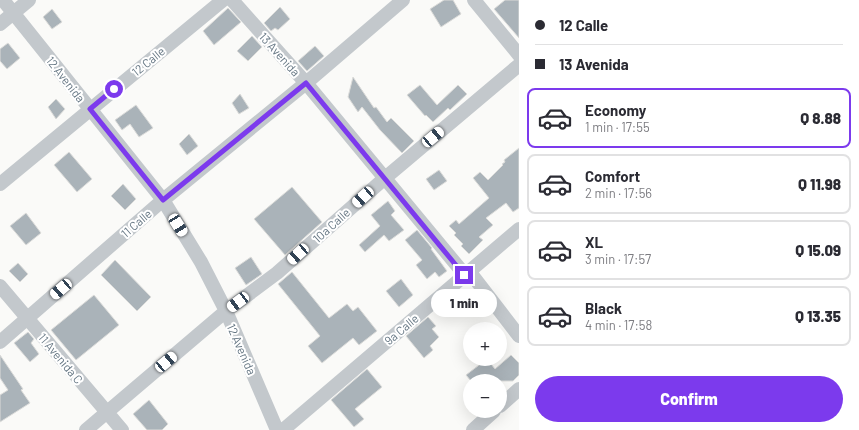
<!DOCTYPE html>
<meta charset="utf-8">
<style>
:root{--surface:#fff;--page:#f2f2f3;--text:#2b2b33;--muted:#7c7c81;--line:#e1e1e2;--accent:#7c3aed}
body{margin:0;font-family:Barlow,sans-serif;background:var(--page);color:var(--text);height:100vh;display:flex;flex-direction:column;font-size:15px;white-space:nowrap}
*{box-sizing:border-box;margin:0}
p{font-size:13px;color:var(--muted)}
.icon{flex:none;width:22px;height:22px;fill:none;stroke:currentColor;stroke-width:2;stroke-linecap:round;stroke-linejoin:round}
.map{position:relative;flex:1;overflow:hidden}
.details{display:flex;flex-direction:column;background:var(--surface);width:340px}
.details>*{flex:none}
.top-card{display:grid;align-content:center;height:88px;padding:0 16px;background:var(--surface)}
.fabs{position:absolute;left:463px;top:322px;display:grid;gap:8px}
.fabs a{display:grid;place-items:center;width:44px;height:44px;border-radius:50%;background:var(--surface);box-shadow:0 4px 16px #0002;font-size:20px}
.end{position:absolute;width:18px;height:18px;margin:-9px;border:5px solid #7c3aed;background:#fff;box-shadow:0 0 0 2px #fff}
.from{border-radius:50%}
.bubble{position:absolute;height:28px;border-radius:14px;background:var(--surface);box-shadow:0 4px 16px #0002;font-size:13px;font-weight:800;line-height:28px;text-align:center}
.car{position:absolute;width:12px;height:24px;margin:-12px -6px;border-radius:5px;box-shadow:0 0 3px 1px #0007;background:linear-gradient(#fff 24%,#345 0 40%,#fff 0 76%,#345 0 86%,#fff 0)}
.top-card b{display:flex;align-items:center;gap:14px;height:38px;font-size:15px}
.top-card b+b{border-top:1px solid var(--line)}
.top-card i{width:10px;height:10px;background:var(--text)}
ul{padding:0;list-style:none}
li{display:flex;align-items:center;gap:12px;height:60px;margin:0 8px 6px;padding:0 8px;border:2px solid var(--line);border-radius:8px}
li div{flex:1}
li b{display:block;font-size:15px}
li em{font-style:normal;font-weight:800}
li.active{border-color:var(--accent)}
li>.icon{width:36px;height:36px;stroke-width:1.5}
.action{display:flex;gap:8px;margin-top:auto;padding:8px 16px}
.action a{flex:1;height:46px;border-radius:24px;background:var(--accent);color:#fff;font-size:16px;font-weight:800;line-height:46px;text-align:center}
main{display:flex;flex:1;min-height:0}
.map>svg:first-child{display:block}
.building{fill:#aab3b9;stroke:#dcdcda}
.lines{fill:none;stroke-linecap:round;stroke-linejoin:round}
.minor{stroke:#c3c8cc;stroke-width:14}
.route{stroke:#7c3aed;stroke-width:5}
.labels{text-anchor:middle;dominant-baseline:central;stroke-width:4;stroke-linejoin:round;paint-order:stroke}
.street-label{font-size:12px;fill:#657683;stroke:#fff}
</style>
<main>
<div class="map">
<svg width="519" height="430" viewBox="0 0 519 430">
<rect width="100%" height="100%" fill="#fafaf8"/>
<path class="building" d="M444,0H453L461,14L441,27L430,9Z
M505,0H519V38L494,9Z
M280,7L290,19L278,30L275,28L271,31L264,23Z
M228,8L241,22L214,45L203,31Z
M52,9L62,22L52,29L43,17Z
M252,36L262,47L248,61L237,51Z
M8,43L20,58L7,69L0,61V49Z
M315,46L324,56L307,71L298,61Z
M353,77L374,108L376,107L387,122L391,118L414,141L402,153L380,130L362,107L358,112L348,97Z
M420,85L437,105L458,85L467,94L450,110L448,108L433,122L426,115L425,116L407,95Z
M240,94L249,108L239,114L232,103Z
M56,99L65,109L56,119L48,107Z
M136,105L153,128L139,137L130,124L122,130L115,120Z
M189,134L198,146L187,155L179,144Z
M519,148V208L513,212L506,203L486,218L493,225L479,237L483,240L469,254L461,246L463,244L454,235L456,233L449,226L456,220L459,224L489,198L473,178L480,172L488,180L503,165L502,164L505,162L504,160Z
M69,152L92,179L77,192L54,165Z
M439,170L447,181L434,190L426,179Z
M123,184L136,199L125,210L111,196Z
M292,187L322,222L285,255L254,219Z
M388,201L395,211L391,215L404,230L389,241L384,235L365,252L359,245L380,226L371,215Z
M26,213L41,233L26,245L10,226Z
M417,230L432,248L431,249L447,271L439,277L435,272L427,279L416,265L422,260L405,240Z
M251,257L262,274L246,285L235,268Z
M115,260L151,297L137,311L101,275Z
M18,263L28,274L20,282L9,271Z
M292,272L329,318L347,304L353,311L358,307L377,331L359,345L353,338L322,363L308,346L320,336L278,284Z
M401,279L413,295L399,307L386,291Z
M94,295L119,325L76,360L51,330Z
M428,317L436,326L432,329L439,337L430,346L433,350L424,358L406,336Z
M28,332L34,339L31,343L39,354L30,362L14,343Z
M0,355L23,389L21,390L30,403L0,422V395L8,390L0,378Z
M511,355L519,363V375L513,381H471L466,375L487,359L495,369Z
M367,369L382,387L355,409L364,419L354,427L331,400Z
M149,400L168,424L162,430H147L133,414Z"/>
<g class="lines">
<path class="minor" d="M3,0L163,200L201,262L226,311L277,430
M232,0L306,83L465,275
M474,0L519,55
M0,24L29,0
M0,184L223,0
M469,271L519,336
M0,286L122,430
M0,342L163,200L306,83L403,0
M500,406L519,389
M86,430L226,311L277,273L385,178L519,65
M283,430L519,229
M473,430L494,411"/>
</g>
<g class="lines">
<path class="route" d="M114,89L90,109L163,200L306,83L464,275"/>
</g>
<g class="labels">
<g class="street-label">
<text transform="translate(280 54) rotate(48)">13 Avenida</text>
<text transform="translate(148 61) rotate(-39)">12 Calle</text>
<text transform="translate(66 79) rotate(52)">12 Avenida</text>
<text transform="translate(136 223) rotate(-41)">11 Calle</text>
<text transform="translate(331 225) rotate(-42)">10a Calle</text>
<text transform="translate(401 329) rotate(-40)">9a Calle</text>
<text transform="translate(242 349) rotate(66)">12 Avenida</text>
<text transform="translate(61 358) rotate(50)">11 Avenida C</text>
</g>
</g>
</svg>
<div class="fabs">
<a>+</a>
<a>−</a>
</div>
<i class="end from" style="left:114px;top:89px"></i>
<i class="end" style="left:464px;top:275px"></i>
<div class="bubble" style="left:431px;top:289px;width:66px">1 min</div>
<i class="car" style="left:433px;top:137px;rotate:50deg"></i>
<i class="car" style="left:363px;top:197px;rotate:228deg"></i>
<i class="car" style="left:178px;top:225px;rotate:148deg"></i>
<i class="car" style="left:298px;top:254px;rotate:228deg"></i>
<i class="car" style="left:61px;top:289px;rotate:229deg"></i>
<i class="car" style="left:238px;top:302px;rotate:233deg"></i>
<i class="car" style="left:166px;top:362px;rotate:50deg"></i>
</div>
<section class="details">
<div class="top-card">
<b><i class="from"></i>12 Calle</b>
<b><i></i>13 Avenida</b>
</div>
<ul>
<li class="active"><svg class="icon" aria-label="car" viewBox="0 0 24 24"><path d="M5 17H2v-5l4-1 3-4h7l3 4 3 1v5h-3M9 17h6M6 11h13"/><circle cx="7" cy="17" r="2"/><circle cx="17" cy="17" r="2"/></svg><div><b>Economy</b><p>1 min · 17:55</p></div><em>Q 8.88</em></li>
<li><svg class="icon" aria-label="car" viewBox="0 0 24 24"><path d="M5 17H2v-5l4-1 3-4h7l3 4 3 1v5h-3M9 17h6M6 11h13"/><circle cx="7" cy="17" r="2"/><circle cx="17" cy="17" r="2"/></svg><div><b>Comfort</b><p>2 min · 17:56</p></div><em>Q 11.98</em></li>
<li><svg class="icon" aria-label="car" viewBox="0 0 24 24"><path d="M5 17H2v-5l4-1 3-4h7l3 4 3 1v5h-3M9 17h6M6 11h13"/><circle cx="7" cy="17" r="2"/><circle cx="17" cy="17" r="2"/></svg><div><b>XL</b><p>3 min · 17:57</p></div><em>Q 15.09</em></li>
<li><svg class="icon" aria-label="car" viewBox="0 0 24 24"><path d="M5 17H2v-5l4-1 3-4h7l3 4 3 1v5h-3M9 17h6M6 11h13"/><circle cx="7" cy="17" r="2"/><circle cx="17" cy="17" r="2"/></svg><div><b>Black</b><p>4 min · 17:58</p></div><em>Q 13.35</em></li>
</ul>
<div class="action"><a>Confirm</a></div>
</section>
</main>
